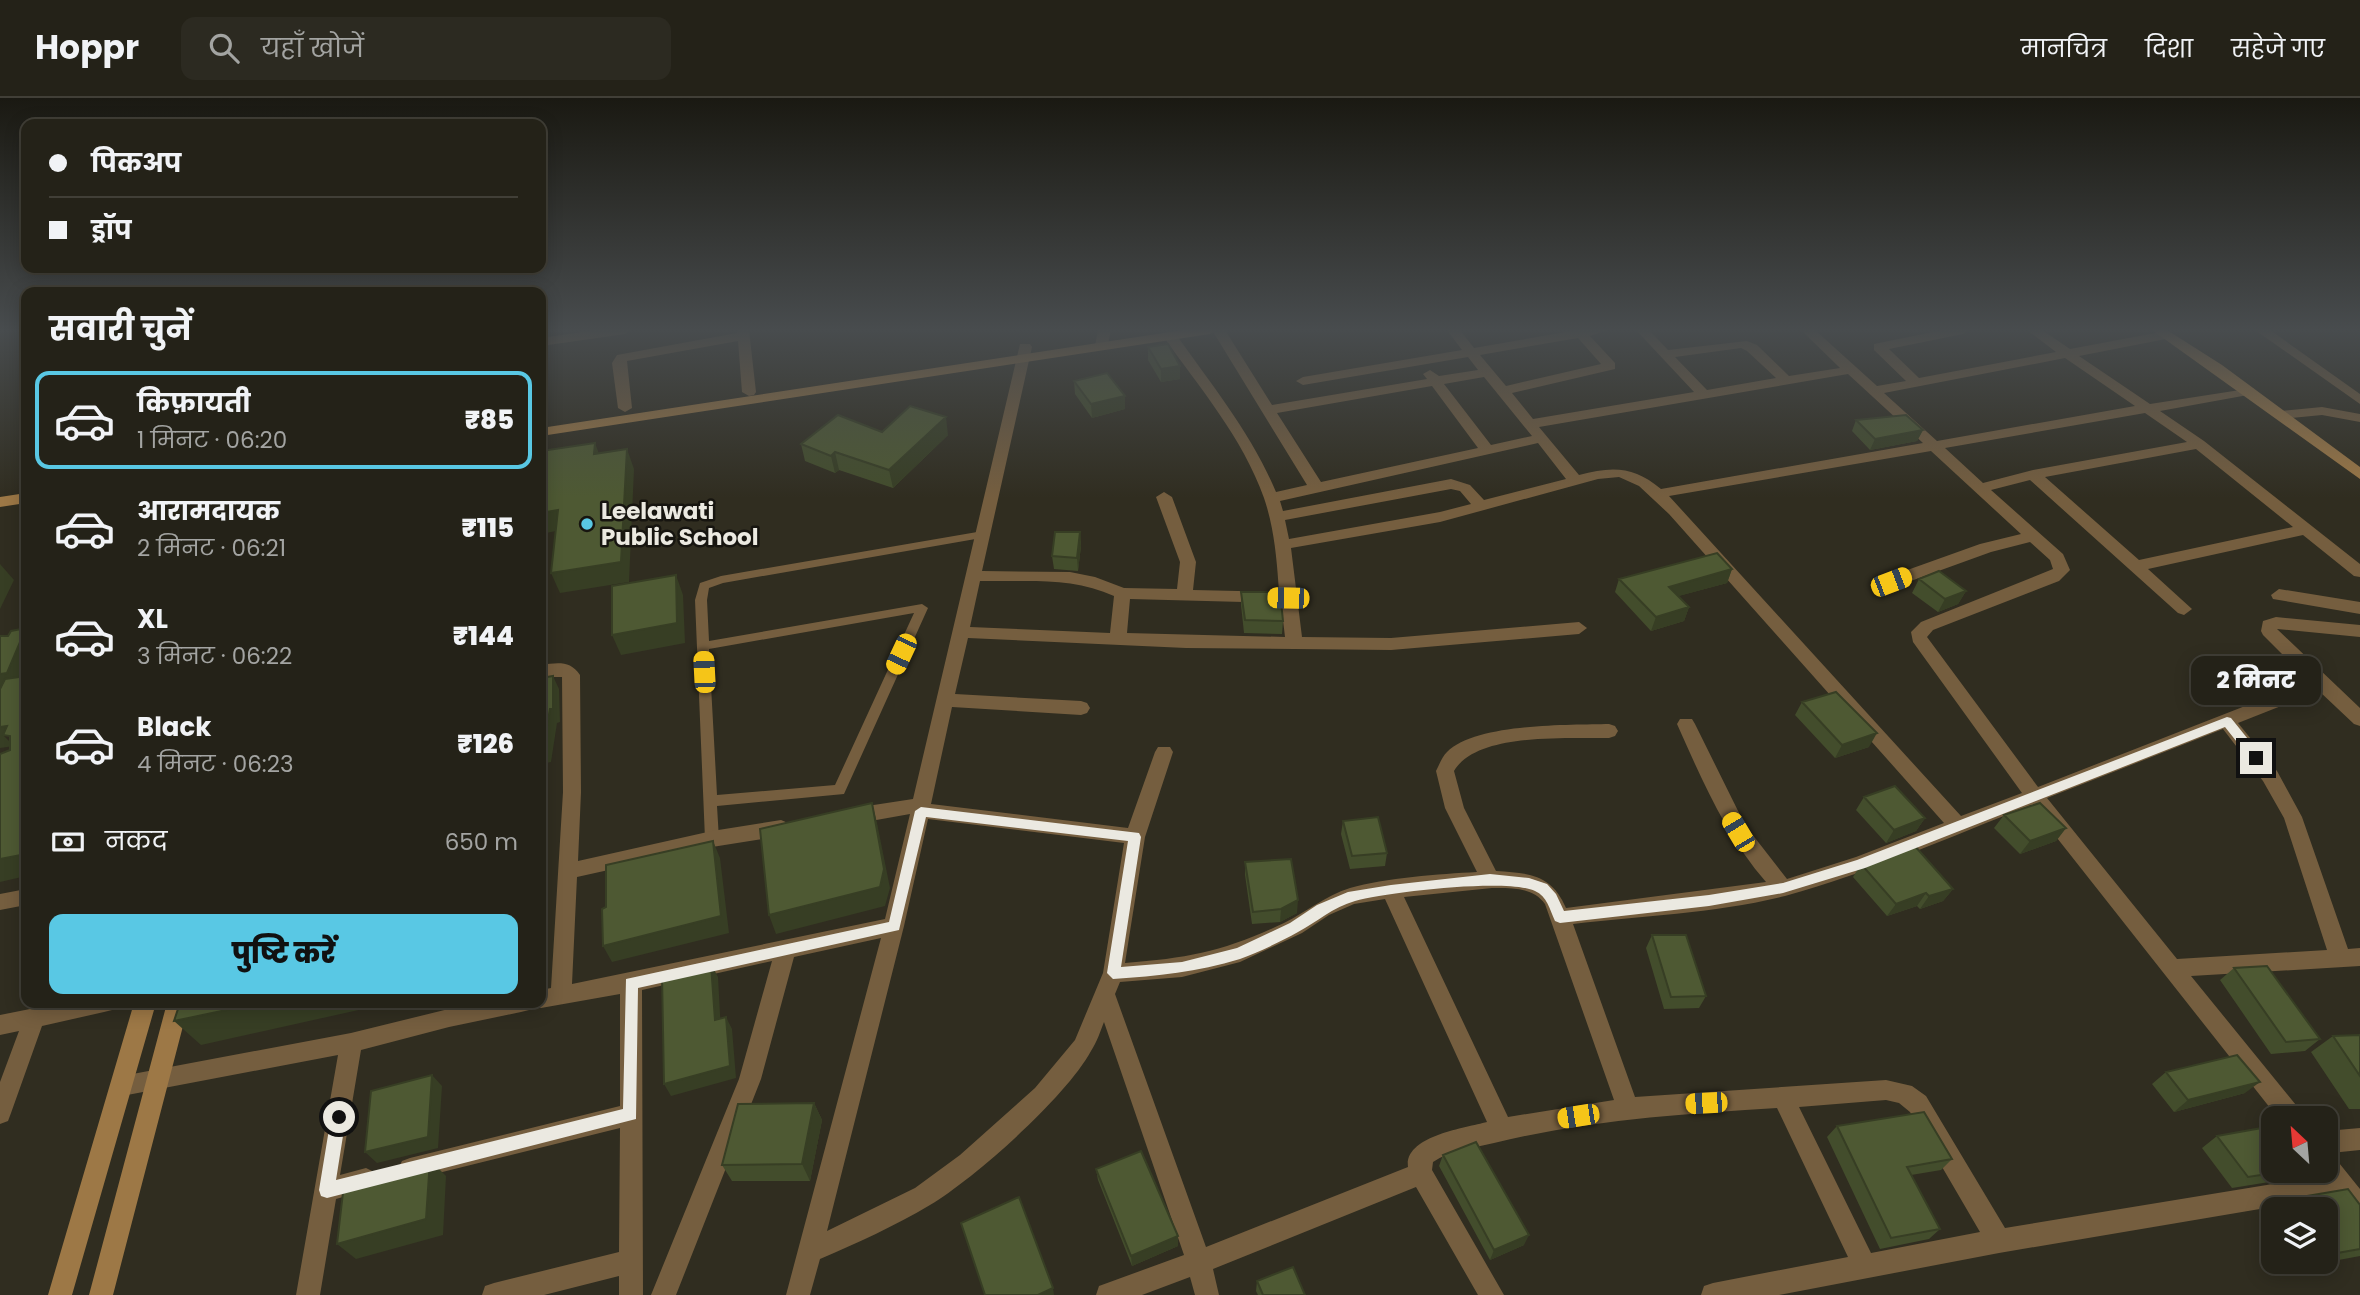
<!DOCTYPE html>
<html lang="hi">
<meta charset="utf-8">
<style>
:root{--surface:#242218;--page:#2c2a21;--text:#f1f3f6;--muted:#a3a4a2;--line:#413f37;--accent:#59c8e4}
body{margin:0;font-family:Poppins,"Noto Sans Devanagari",sans-serif;background:var(--page);color:var(--text);height:100vh;display:flex;flex-direction:column;font-size:26px;white-space:nowrap}
*{box-sizing:border-box;margin:0}
p{font-size:23px;color:var(--muted)}
.icon{flex:none;width:38px;height:38px;fill:none;stroke:currentColor;stroke-width:2;stroke-linecap:round;stroke-linejoin:round}
.map{position:relative;flex:1;overflow:hidden}
.details{position:absolute;left:21px;top:189px;width:525px;height:721px;display:flex;flex-direction:column;background:var(--surface);border-radius:14px;box-shadow:0 4px 18px #0003,0 0 0 2px var(--line)}
.details>*{flex:none}
.guide{position:absolute;left:21px;top:21px;width:525px;height:154px;border-radius:14px;box-shadow:0 4px 18px #0003,0 0 0 2px var(--line);display:grid;align-content:center;height:154px;padding:0 28px;background:var(--surface)}
.needle{width:46px;rotate:334deg}
.tools{position:absolute;left:2261px;top:1008px;display:grid;gap:14px}
.tools a{display:grid;place-items:center;width:77px;height:77px;border-radius:14px;background:var(--surface);box-shadow:0 4px 18px #0003,0 0 0 2px var(--line);font-size:35px}
.end{position:absolute;width:32px;height:32px;margin:-16px;border:9px solid #ebe9e1;background:#111;box-shadow:0 0 0 4px #111}
.from{border-radius:50%}
.bubble{position:absolute;height:49px;border-radius:14px;background:var(--surface);box-shadow:0 4px 18px #0003,0 0 0 2px var(--line);font-size:23px;font-weight:800;line-height:49px;text-align:center}
.car{position:absolute;width:21px;height:42px;margin:-21px -10px;border-radius:9px;box-shadow:0 0 5px 2px #0007;background:linear-gradient(#f5c518 24%,#345 0 40%,#f5c518 0 76%,#345 0 86%,#f5c518 0)}
.guide b{display:flex;align-items:center;gap:24px;height:66px;font-size:26px}
.guide b+b{border-top:2px solid var(--line)}
.guide i{width:18px;height:18px;background:var(--text)}
ul{padding:0;list-style:none}
li{display:flex;align-items:center;gap:21px;height:98px;margin:0 14px 10px;padding:0 14px;border:4px solid transparent;border-radius:14px}
li div{flex:1}
li b{display:block;font-size:26px}
li em{font-style:normal;font-weight:800}
li.selected{border-color:var(--accent)}
li>.icon{width:63px;height:63px;stroke-width:1.5}
h2{padding:0 28px;font-size:32px;line-height:84px}
.pay{display:flex;align-items:center;gap:18px;height:77px;padding:0 28px;font-size:26px}
.pay p{margin-inline-start:auto}
.primary-button{display:flex;gap:14px;margin-top:auto;padding:14px 28px}
.primary-button a{flex:1;height:80px;border-radius:14px;background:var(--accent);color:#111;font-size:28px;font-weight:800;line-height:80px;text-align:center}
header{display:flex;align-items:center;gap:42px;box-sizing:border-box;height:98px;padding:0 35px;background:var(--surface);border-bottom:2px solid var(--line)}
header strong{font-size:33px}
nav{display:flex;gap:38px;margin-inline-start:auto;font-size:24px}
.search{width:490px;height:63px;background:var(--page);display:flex;align-items:center;gap:18px;box-sizing:border-box;padding:0 24px;border-radius:14px;color:var(--muted);font-size:26px}
.map>svg:first-child{display:block}
.lines{fill:none;stroke-linecap:round;stroke-linejoin:round}
.lane{fill:#755e3f;fill-rule:evenodd}
.street{fill:#755e3f;fill-rule:evenodd}
.secondary{fill:#9d7846;fill-rule:evenodd}
.wall{fill:#434d2c}
.shaded-wall{fill:#373e24}
.building{fill:#4e5933;stroke:#373e24;stroke-width:2}
.route{fill:#ebe9e1}
.poi-dot{fill:#59c8e4;stroke:#171510;stroke-width:2.5}
.labels{text-anchor:middle;dominant-baseline:central;stroke-width:5;stroke-linejoin:round;paint-order:stroke}
.poi-label{font-size:23px;font-weight:bold;fill:#ebe9e1;stroke:#171510;text-anchor:start}
</style>
<header>
<strong>Hoppr</strong>
<div class="search"><svg class="icon" aria-label="search" viewBox="0 0 24 24"><circle cx="10" cy="10" r="6"/><path d="M15 15l6 6"/></svg>यहाँ खोजें</div>
<nav><a>मानचित्र</a><a>दिशा</a><a>सहेजे गए</a></nav>
</header>
<div class="map">
<svg width="2360" height="1197" viewBox="0 0 2360 1197">
<rect width="100%" height="100%" fill="#302d20"/>
<g class="lines">
<path class="lane" d="M983,433L987,435L988,437L987,439L723,485L709,490L707,502L709,543L922,506L928,510L844,696L717,708L719,741L717,745L712,746L707,745L705,741L695,502L700,485L721,478ZM914,515L835,687L717,697L709,551Z"/>
<path class="street" d="M596,232H631L625,236L541,248V240Z
M737,232H749L756,294L754,297L749,298L742,294L738,243L627,263L632,310L625,314L618,310L612,265L617,257L737,235Z
M1098,232H1111L1107,251H1097L1095,248Z
M1212,232H1225L1272,307L1427,281L1423,276L1430,272L1439,278L1478,272L1468,259L1303,287L1296,283L1303,279L1462,252L1447,232H1460L1474,250L1577,232H1607L1590,238L1615,265V271L1512,295L1533,321L1694,294L1636,232H1649L1668,252L1747,243L1757,247L1789,278L1840,270L1801,232H1815L1877,288L1906,283L1874,252V246L1943,232H1969L1963,236L1889,251L1919,280L2056,254L2027,232H2042L2070,251L2166,233L2173,237L2171,240L2079,258L2150,306L2253,290L2255,293L2248,297L2160,313L2204,343L2360,466V479L2354,478L2303,437L2148,471L2192,511L2184,517L2178,515L2030,382L1991,392L2063,456L2070,472L2059,483L1933,532L1927,539L2038,689L2309,583L2263,537L2261,533L2263,523L2276,519L2360,527V539L2277,531L2360,610V628L2354,626L2319,593L2238,625L2277,673L2302,719L2348,851L2360,850V868L2191,878L2300,1012L2303,1020H2278L2031,707C1950,739 1869,775 1785,798C1718,815 1641,818 1573,826L1635,999L1886,982L1912,988L1926,998L2005,1130L2322,1078L2318,1073H2326V1033L2360,1030V1052L2331,1055L2360,1091V1123L2352,1119L2337,1098L1999,1155L1779,1197H1701L1704,1188L1713,1185L1848,1159L1777,1010C1682,1016 1587,1022 1494,1045C1473,1050 1450,1052 1433,1064L1432,1072L1504,1197H1478L1416,1089L1213,1171L1219,1197H1195L1190,1179L1142,1197H1096L1099,1188L1184,1157L1104,924C1100,934 1097,944 1091,953C1066,999 975,1080 930,1107C895,1128 857,1145 820,1161L810,1197H786L881,840L794,859L761,981L676,1197H651L739,981L772,863L642,892L643,1197H619V1178L544,1197H482L485,1188L494,1185L619,1154L620,1030L410,1082L402,1079L398,1071L402,1063L410,1060L620,1008V896L541,910L532,905H541V892L551,890L563,694L562,579H541V567C557,565 570,562 580,577L581,694L578,763L712,733L781,722L788,725L791,730L788,735L781,738L712,749L577,779L572,886L885,821L910,716L854,726L847,723L845,718L847,713L854,710L913,701L1020,246H1030L1032,249L982,473L1070,474L1095,479L1124,490L1177,491L1180,464L1156,399L1164,394L1172,399L1196,464L1193,492L1279,494C1277,462 1274,429 1264,400C1243,340 1199,289 1163,238L1165,235H1175C1211,286 1252,336 1276,394L1307,387ZM1578,240L1601,266L1506,288L1480,257ZM1741,250L1747,253L1776,280L1707,292L1675,259ZM2065,260L2135,308L1937,343L1884,295ZM1848,276L1923,345L1661,391C1634,368 1612,368 1579,377L1539,329ZM1484,279L1532,338L1491,347L1444,286ZM1432,288L1478,350L1321,384L1277,315ZM2145,315L2187,344L2033,372L1983,385L1945,350ZM1538,345L1566,381L1484,402L1470,387L1451,381L1283,413L1280,403ZM2196,351L2293,429L2139,462L2045,379ZM1931,353L2021,436L1980,446L1885,480L1883,484L1885,488H1897L1991,454L2030,444L2050,462L2053,471L1921,524L1911,534L1913,544L2022,695L1961,718L1669,398ZM1619,379L1639,388L1669,416L1944,725L1856,759L1787,781L1745,727L1695,626L1692,621H1680L1677,626C1702,682 1726,738 1766,784L1566,810C1552,777 1530,775 1496,773L1464,710L1454,673C1477,634 1568,641 1609,640L1615,638L1618,633L1615,628L1609,626C1570,627 1476,625 1447,654C1442,659 1439,667 1436,673L1445,710L1477,774C1440,776 1385,780 1350,790C1325,798 1306,814 1284,825C1225,853 1190,860 1125,865L1145,739L1173,654L1170,649H1158L1155,654L1128,730L931,706L952,609L1081,617L1087,615L1090,610L1087,605L1081,603L955,596L968,540L1186,550L1391,552L1579,536L1587,530L1579,524L1391,540L1302,539L1291,450L1440,424L1598,381ZM1451,391L1460,393L1471,406L1440,414L1289,441L1285,422ZM980,483C1024,484 1072,478 1114,498L1110,535L970,529ZM1130,501L1281,505L1285,539L1127,535ZM2223,631L2263,683L2284,720L2327,852L2177,861L2047,700ZM928,721L1124,745L1103,875L1075,942L1035,990L960,1057L915,1090L827,1133L904,828ZM1492,790C1511,790 1533,789 1545,806L1614,1002L1508,1019L1404,799ZM1385,801L1487,1024C1465,1030 1404,1038 1408,1069L1206,1149L1115,896L1120,884L1182,879L1240,864L1302,835L1329,817L1354,806ZM1886,1002L1899,1005L1910,1014L1980,1134L1871,1155L1799,1009Z
M2255,232H2270L2360,296V306Z
M2322,309L2360,316V324L2322,317L2281,321L2274,317L2281,313Z
M2279,491L2360,504V516L2273,501L2271,497Z
M26,791V807L0,812V796Z
M60,905H115L112,912L104,914L42,928L11,1015L8,1023L0,1026V984L19,933L0,937V917Z
M473,905H532L529,912L521,914L449,929L361,952L340,1077L366,1070L374,1074L378,1082L374,1090L336,1101L320,1197H296L338,957L122,998L114,995L111,988L114,981L122,978L351,935Z"/>
<path class="secondary" d="M1183,232H1216L1210,236L541,338V330Z
M2152,232H2167L2222,267L2360,369V381Z
M26,395V405L0,409V399Z
M134,905H156L72,1197H48Z
M167,905H189L113,1197H89Z"/>
</g>
<path class="wall" d="M1148,249L1180,281L1161,284L1148,262Z
M1074,283L1125,298V311L1092,320L1075,296Z
M1856,322L1923,332L1917,343L1870,352L1852,333Z
M882,334L948,337L893,390L839,372L835,375L805,363L801,346Z
M1080,434L1081,448L1078,473L1054,471L1052,458Z
M1732,471L1727,485L1678,498L1689,509L1684,523L1651,533L1615,494L1619,481Z
M1919,481L1966,493L1958,506L1938,514L1912,495Z
M1241,494L1283,523L1282,536L1244,535L1241,507Z
M1802,604L1869,649L1835,660L1795,617Z
M1864,699L1925,720L1916,733L1886,745L1856,712Z
M2004,717L2066,730L2056,743L2020,756L1994,730Z
M1343,723L1387,755L1385,768L1350,771L1341,736Z
M1245,764L1297,815L1280,824L1252,826L1245,777Z
M1861,766L1953,791L1943,803L1920,811L1917,808L1887,818L1853,779Z
M1652,837L1706,898L1699,910L1664,911L1646,850Z
M2234,870L2320,941L2305,953L2271,956L2220,882Z
M2360,937V1011H2349L2311,954L2333,938Z
M2166,974L2245,995L2174,1014L2152,986Z
M814,1005L822,1022L810,1083H732L722,1067Z
M1837,1028L1952,1061L1941,1072L1911,1077L1940,1131L1929,1141L1880,1151L1827,1039Z
M2217,1038L2273,1073H2309L2300,1079L2232,1090L2202,1050Z
M1443,1057L1524,1147L1490,1162L1439,1068Z
M1096,1071L1178,1148L1132,1168L1098,1082Z
M2278,1103L2360,1107V1158L2301,1169L2298,1164H2326V1111H2273V1130L2261,1113Z
M1257,1183L1305,1197H1258L1256,1193Z"/>
<path class="shaded-wall" d="M1180,268V281L1161,284V271Z
M1125,298V311L1092,320L1091,306Z
M946,319L948,337L893,390L889,372Z
M1923,332L1917,343L1870,352L1875,341Z
M595,345L602,364L594,356Z
M627,351L634,371L629,484L560,495L551,475Z
M835,354L839,372L835,375L831,358Z
M558,412L566,431L541,436V415Z
M1080,434L1081,448L1078,473L1077,460Z
M0,466L14,482L0,511Z
M1732,471L1727,485L1664,502L1669,489Z
M676,477L683,497L685,545L621,557L612,537Z
M1966,493L1958,506L1938,514L1945,501Z
M1689,509L1684,523L1651,533L1656,519Z
M26,530V593L0,600V576Z
M553,578L559,591L560,624L557,625L551,664L541,666V651L550,611Z
M7,628L10,638L3,637L14,648L0,650V629Z
M1877,635L1869,649L1835,660L1842,647Z
M541,691L547,701L546,722L541,723Z
M872,705L877,725L890,790L885,808L776,836L769,817Z
M1925,720L1916,733L1886,745L1894,732Z
M2066,730L2056,743L2020,756L2030,743Z
M713,743L720,760L729,835L612,864L603,848Z
M26,756V778L0,784V761Z
M1953,791L1943,803L1920,811L1929,798Z
M1926,795L1917,808L1887,818L1896,806Z
M1298,802L1297,815L1280,824L1281,811Z
M711,866L718,879L721,934L715,922Z
M260,905H390L201,947L174,923Z
M726,919L732,931L736,980L671,998L664,986Z
M432,977L442,988L438,1050L377,1065L365,1054Z
M2260,984L2245,995L2174,1014L2188,1002Z
M814,1005L822,1022L810,1083L802,1066Z
M430,1062L446,1078L443,1137L356,1161L337,1146Z
M1529,1137L1524,1147L1490,1162L1494,1152Z
M1178,1138V1148L1132,1168L1131,1158Z
M1053,1190L1054,1197H1038Z"/>
<path class="building" d="M1168,246L1180,268L1161,271L1148,249Z
M1107,275L1125,298L1091,306L1074,283Z
M910,308L946,319L889,372L835,354L831,358L801,346L838,317L882,334Z
M1906,317L1923,332L1875,341L1856,322Z
M595,345L594,356L627,351L621,464L551,475L558,412L541,415V353Z
M1055,434H1080L1077,460L1052,458Z
M1717,455L1732,471L1669,489L1689,509L1656,519L1619,481Z
M1939,473L1966,493L1945,501L1919,481Z
M676,477L677,525L612,537V488Z
M1241,494H1280L1283,523L1245,522Z
M26,530L7,575L0,576V538H8L11,533Z
M26,578V756L0,761V656L10,652V638L3,637L7,628L0,629V591L5,581Z
M553,578V611H550L543,650L541,651V580Z
M1836,594L1877,635L1842,647L1802,604Z
M1895,688L1925,720L1894,732L1864,699Z
M872,705L884,771L880,789L769,817L760,731Z
M2040,705L2066,730L2030,743L2004,717Z
M1378,719L1387,755L1352,758L1343,723Z
M713,743L721,818L603,848L602,811L606,809V767Z
M1914,747L1953,791L1929,798L1926,795L1896,806L1861,766Z
M1291,761L1298,802L1281,811L1253,814L1245,764Z
M1652,837H1686L1706,898L1671,899Z
M711,866L715,922L726,919L730,968L664,986L662,878Z
M2267,868L2320,941L2286,944L2234,870Z
M180,905H260L174,923Z
M2360,937V978L2333,938Z
M2237,957L2260,984L2188,1002L2166,974Z
M432,977L428,1039L365,1054L371,993Z
M814,1005L802,1066L722,1067L738,1006Z
M1924,1014L1952,1061L1907,1069L1940,1131L1891,1140L1837,1028Z
M2273,1028V1073H2287L2248,1079L2217,1038Z
M1476,1044L1529,1137L1494,1152L1443,1057Z
M1141,1053L1178,1138L1131,1158L1096,1071Z
M430,1062L426,1121L337,1146L344,1086L356,1082L357,1078Z
M2348,1091L2360,1107V1151L2326,1157V1111H2284L2278,1103Z
M1019,1099L1053,1190L1038,1197H985L961,1125Z
M1293,1169L1305,1197H1263L1257,1183Z"/>
<linearGradient id="sky" x2="0" y2="1"><stop stop-color="#1a1912"/><stop offset="0.58" stop-color="#484c4e"/><stop offset="1" stop-color="#484c4e" stop-opacity="0"/></linearGradient>
<rect width="2360" height="400" fill="url(#sky)"/>
<path class="route" d="M2227,619L2231,620L2260,656V663H2252L2225,629L1865,770L1783,795L1709,808L1560,825L1555,823C1550,812 1547,798 1535,793C1508,780 1386,794 1355,803C1333,809 1317,824 1298,834C1280,844 1259,854 1240,861C1197,874 1158,878 1113,881L1107,875L1128,743L926,719L899,832L638,890L636,1021L327,1100L321,1098L319,1092L331,1019L334,1014L339,1012L344,1014L346,1019L336,1082L623,1011L626,881L889,824L915,713L921,709L1139,735L1141,739L1121,869L1182,864L1237,850L1290,825L1317,807L1348,794L1391,787L1490,776L1529,780L1547,786L1556,796L1564,813L1709,797L1783,785L1857,762Z"/>
<circle class="poi-dot" cx="587" cy="426" r="7"/>
<g class="labels">
<g class="poi-label">
<text x="601" y="413">Leelawati<tspan x="601" dy="26">Public School</tspan></text>
</g>
</g>
</svg>
<div class="tools">
<a><svg class="needle" viewBox="-14 -14 28 28"><path d="M0-13l5 13h-10z" fill="#e53935"/><path d="M0 13l5-13h-10z" fill="#a3a4a2"/></svg></a>
<a><svg class="icon" aria-label="layers" viewBox="0 0 24 24"><path d="M12 4l9 5-9 5-9-5zM3 14l9 5 9-5"/></svg></a>
</div>
<i class="end from" style="left:339px;top:1019px"></i>
<i class="end" style="left:2256px;top:660px"></i>
<div class="bubble" style="left:2191px;top:558px;width:130px">2 मिनट</div>
<i class="car" style="left:1891px;top:484px;rotate:69deg"></i>
<i class="car" style="left:1288px;top:500px;rotate:271deg"></i>
<i class="car" style="left:901px;top:556px;rotate:205deg"></i>
<i class="car" style="left:704px;top:574px;rotate:357deg"></i>
<i class="car" style="left:1738px;top:734px;rotate:329deg"></i>
<i class="car" style="left:1706px;top:1005px;rotate:267deg"></i>
<i class="car" style="left:1578px;top:1018px;rotate:261deg"></i>
<div class="guide">
<b><i class="from"></i>पिकअप</b>
<b><i></i>ड्रॉप</b>
</div>
<section class="details">
<h2>सवारी चुनें</h2>
<ul>
<li class="selected"><svg class="icon" aria-label="car" viewBox="0 0 24 24"><path d="M5 17H2v-5l4-1 3-4h7l3 4 3 1v5h-3M9 17h6M6 11h13"/><circle cx="7" cy="17" r="2"/><circle cx="17" cy="17" r="2"/></svg><div><b>किफ़ायती</b><p>1 मिनट · 06:20</p></div><em>₹85</em></li>
<li><svg class="icon" aria-label="car" viewBox="0 0 24 24"><path d="M5 17H2v-5l4-1 3-4h7l3 4 3 1v5h-3M9 17h6M6 11h13"/><circle cx="7" cy="17" r="2"/><circle cx="17" cy="17" r="2"/></svg><div><b>आरामदायक</b><p>2 मिनट · 06:21</p></div><em>₹115</em></li>
<li><svg class="icon" aria-label="car" viewBox="0 0 24 24"><path d="M5 17H2v-5l4-1 3-4h7l3 4 3 1v5h-3M9 17h6M6 11h13"/><circle cx="7" cy="17" r="2"/><circle cx="17" cy="17" r="2"/></svg><div><b>XL</b><p>3 मिनट · 06:22</p></div><em>₹144</em></li>
<li><svg class="icon" aria-label="car" viewBox="0 0 24 24"><path d="M5 17H2v-5l4-1 3-4h7l3 4 3 1v5h-3M9 17h6M6 11h13"/><circle cx="7" cy="17" r="2"/><circle cx="17" cy="17" r="2"/></svg><div><b>Black</b><p>4 मिनट · 06:23</p></div><em>₹126</em></li>
</ul>
<div class="pay"><svg class="icon" aria-label="cash" viewBox="0 0 24 24"><path d="M3 7h18v10H3z"/><circle cx="12" cy="12" r="2"/></svg>नकद<p>650 m</p></div>
<div class="primary-button"><a>पुष्टि करें</a></div>
</section>
</div>
